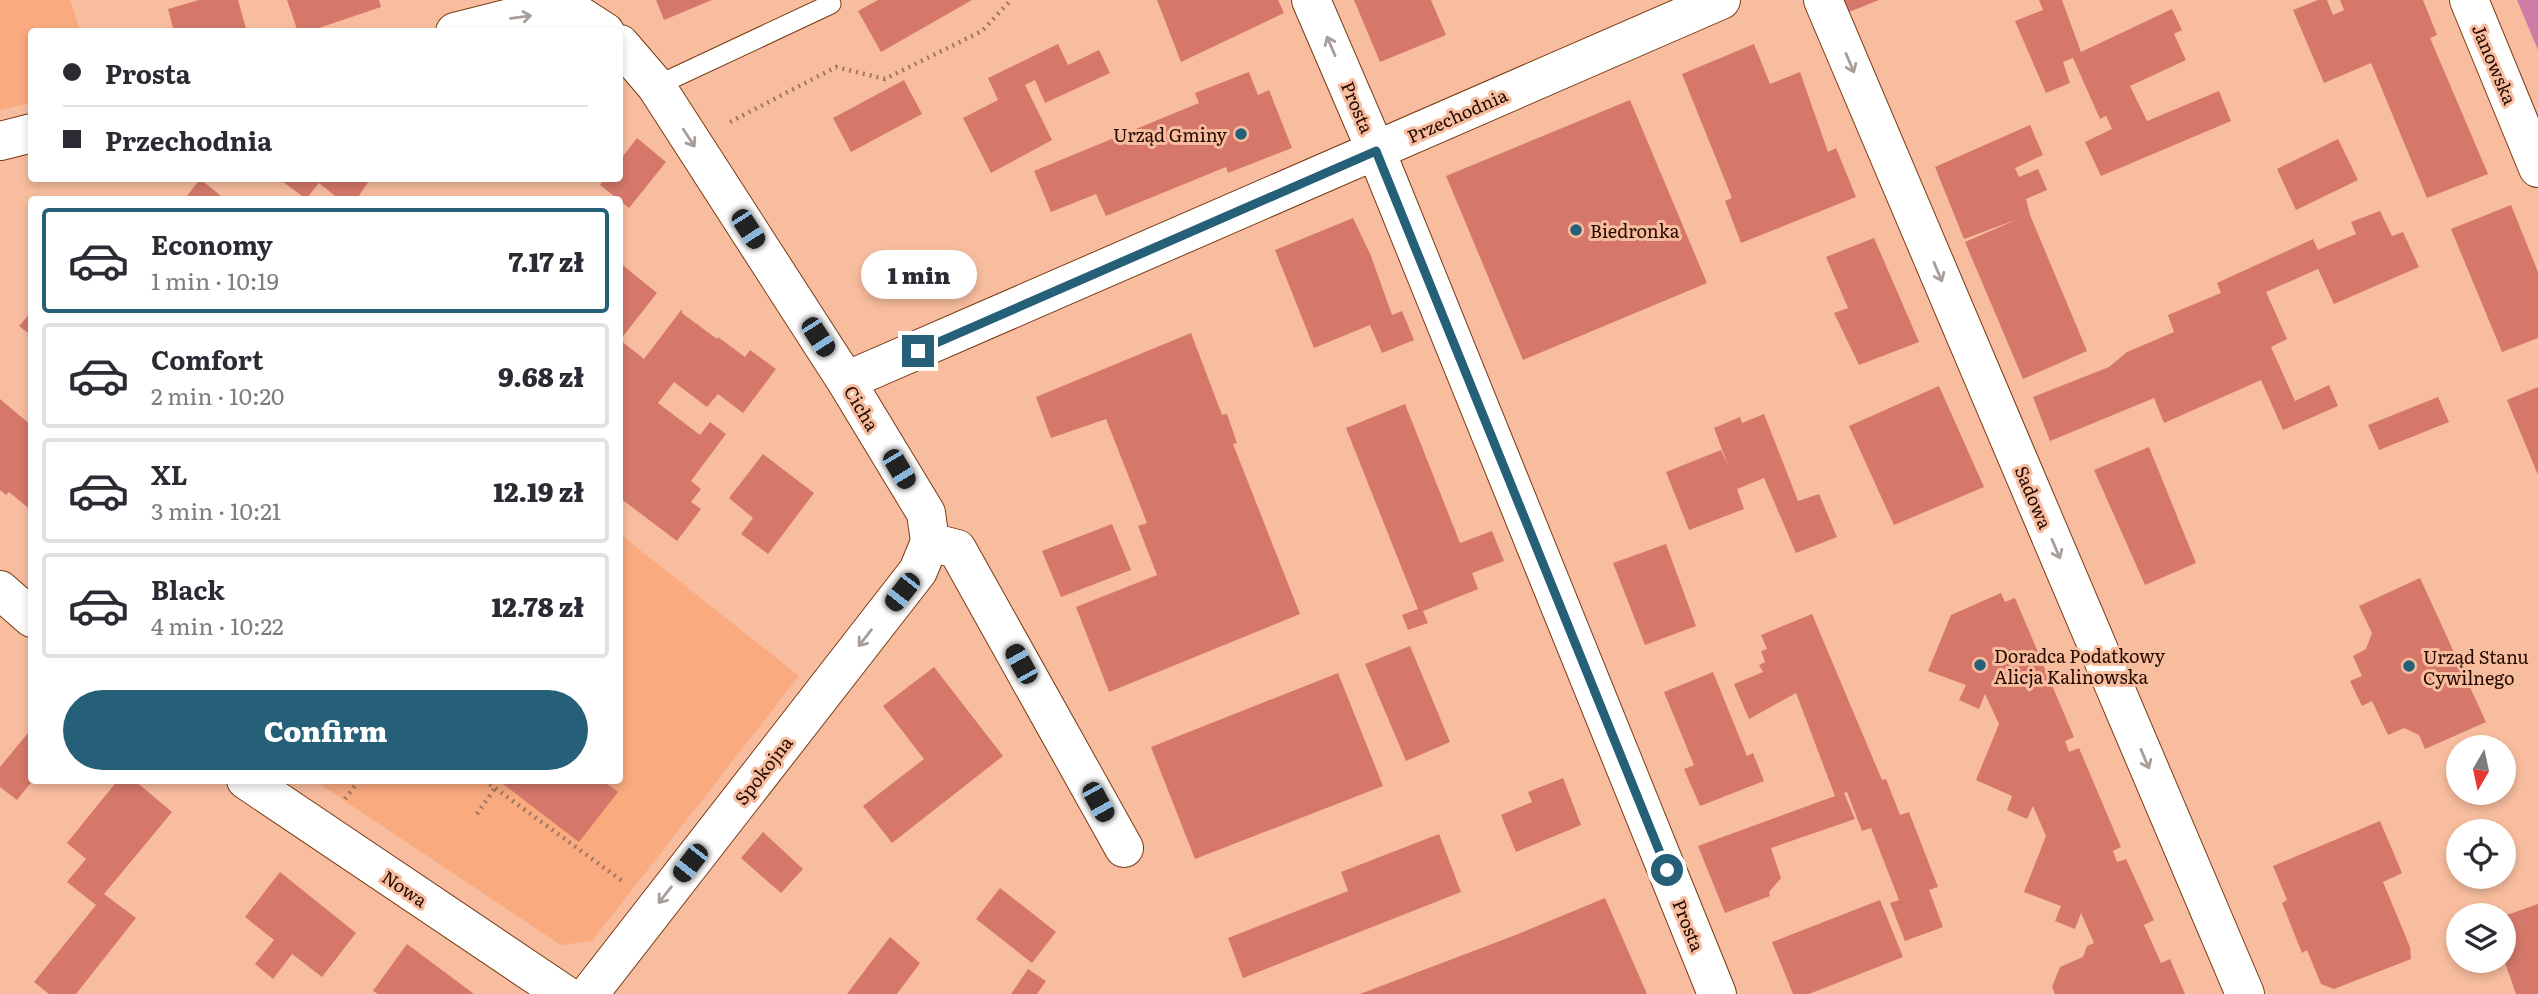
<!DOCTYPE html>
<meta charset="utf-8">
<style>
:root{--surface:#fff;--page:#f7f7f7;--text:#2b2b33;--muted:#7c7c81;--line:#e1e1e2;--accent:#255f78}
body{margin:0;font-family:Literata,serif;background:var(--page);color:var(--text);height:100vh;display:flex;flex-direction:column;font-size:26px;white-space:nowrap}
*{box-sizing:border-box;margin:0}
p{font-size:23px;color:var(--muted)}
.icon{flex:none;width:38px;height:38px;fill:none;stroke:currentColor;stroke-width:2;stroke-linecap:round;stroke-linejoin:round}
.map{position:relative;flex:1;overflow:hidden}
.panel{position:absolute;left:28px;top:196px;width:595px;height:588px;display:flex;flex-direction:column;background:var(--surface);border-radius:7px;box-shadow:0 4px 10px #0003}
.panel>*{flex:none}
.top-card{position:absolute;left:28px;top:28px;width:595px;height:154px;border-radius:7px;box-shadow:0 4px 10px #0003;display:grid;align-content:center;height:154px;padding:0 35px;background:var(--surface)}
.needle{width:46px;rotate:189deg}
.tools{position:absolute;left:2446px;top:735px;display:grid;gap:14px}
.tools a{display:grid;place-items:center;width:70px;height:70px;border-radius:50%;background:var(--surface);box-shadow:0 4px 10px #0003;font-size:35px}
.end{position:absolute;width:32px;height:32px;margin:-16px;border:9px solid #255f78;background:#fff;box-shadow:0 0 0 4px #fff}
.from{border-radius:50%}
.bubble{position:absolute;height:49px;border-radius:24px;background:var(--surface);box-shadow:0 4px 10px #0003;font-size:23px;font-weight:800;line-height:49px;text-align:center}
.car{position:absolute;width:21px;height:42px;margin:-21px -10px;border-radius:9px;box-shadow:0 0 5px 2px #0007;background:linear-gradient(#222 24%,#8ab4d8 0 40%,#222 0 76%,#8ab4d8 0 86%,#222 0)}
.top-card b{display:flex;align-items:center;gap:24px;height:66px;font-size:26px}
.top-card b+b{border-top:2px solid var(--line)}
.top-card i{width:18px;height:18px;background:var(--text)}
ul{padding:12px 0 0;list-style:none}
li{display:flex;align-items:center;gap:21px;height:105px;margin:0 14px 10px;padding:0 21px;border:4px solid var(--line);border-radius:7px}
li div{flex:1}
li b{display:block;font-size:26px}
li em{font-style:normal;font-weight:800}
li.on{border-color:var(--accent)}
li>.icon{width:63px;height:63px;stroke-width:1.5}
.action{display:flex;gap:14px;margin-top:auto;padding:14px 35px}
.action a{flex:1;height:80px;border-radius:42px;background:var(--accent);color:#fff;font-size:28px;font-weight:800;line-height:80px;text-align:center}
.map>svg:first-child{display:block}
.built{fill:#f9aa7f}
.green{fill:#ce7ba5}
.building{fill:#d5786a}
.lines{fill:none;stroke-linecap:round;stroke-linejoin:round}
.lane-casing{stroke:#793b14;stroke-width:21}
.street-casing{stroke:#793b14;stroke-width:40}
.secondary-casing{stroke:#793b14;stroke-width:40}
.path{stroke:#a3765f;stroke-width:4.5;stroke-dasharray:2 5;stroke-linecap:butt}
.lane{stroke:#fff;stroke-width:19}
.street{stroke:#fff;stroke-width:38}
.secondary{stroke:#fff;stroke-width:38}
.oneway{stroke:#a79d99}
.route{stroke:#255f78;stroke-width:9}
.poi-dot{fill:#255f78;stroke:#f8bd9e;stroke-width:2.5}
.labels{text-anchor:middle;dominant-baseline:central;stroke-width:6;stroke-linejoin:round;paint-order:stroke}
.street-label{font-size:18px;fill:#230a00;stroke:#f8bd9e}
.poi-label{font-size:18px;fill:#230a00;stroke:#f8bd9e;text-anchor:start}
</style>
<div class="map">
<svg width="2538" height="994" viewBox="0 0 2538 994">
<rect width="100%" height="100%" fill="#f8bd9e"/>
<path class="built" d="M0,0H70L80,31L32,32L31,103L0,110Z
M620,534L799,676L592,941L561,945L315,781L620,780Z"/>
<path class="green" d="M2517,0H2538V50Z"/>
<path class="building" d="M199,0H238L247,32H174L168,9Z
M287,0H379L381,7L307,32H298Z
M656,0H712L664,20Z
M878,0H972L881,52L858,11Z
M1157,0H1278L1284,13L1181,62Z
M1354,0H1431L1446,35L1380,62Z
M1838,0H1879L1844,14Z
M2039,0H2062L2081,52L2172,9L2182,30L2174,34L2186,60L2130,86L2147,121L2219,91L2231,121L2101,176L2085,142L2112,129L2106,116L2100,119L2073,58L2063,62L2070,83L2046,93L2015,21L2043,10Z
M2318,0H2327L2333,15L2344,10L2340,0H2423L2437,35L2430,38L2488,174L2427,198L2371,63L2324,83L2293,10Z
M1058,44L1068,65L1099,50L1110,73L1045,103L1035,80L1025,85L1052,140L991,173L963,118L998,100L988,78Z
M1754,44L1770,84L1800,72L1828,152L1836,148L1856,197L1741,243L1725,201L1732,198L1682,74Z
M1249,72L1258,95L1269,90L1292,148L1228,173L1226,167L1106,216L1096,194L1051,212L1034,171L1199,103L1195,93Z
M904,80L922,114L851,152L833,118Z
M1630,100L1707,283L1523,360L1446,176Z
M2030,125L2043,155L2015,168L2019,177L2038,169L2047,190L2026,199L2030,215L2087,351L2023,379L1965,242L2018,219L1964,239L1935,167Z
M637,138L666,162L629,208L600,185L605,178H620V160Z
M2338,139L2358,180L2296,210L2277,169Z
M278,178H371L356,200H340L319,183L306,199Z
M200,179L226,200H184Z
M2511,205L2538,272V338L2502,352L2451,229Z
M2380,211L2392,236L2403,232L2419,267L2334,304L2318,269L2266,292L2287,339L2271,347L2295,401L2329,385L2338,406L2283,430L2261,380L2164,423L2154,398L2050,441L2033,397L2109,367L2127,352L2174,332L2168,315L2221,293L2217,283L2313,239L2318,250L2356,234L2351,222Z
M1353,218L1371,256L1392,315L1402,311L1414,340L1382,353L1370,325L1314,348L1275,250Z
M1874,238L1919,342L1859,365L1834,313L1848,308L1826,257Z
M620,263L657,293L620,340L644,359L682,309V313L717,339L718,337L745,357L750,350L776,369L743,413L718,394L707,407L674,382L658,403L700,435L710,422L726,434L691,481L701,489L691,502L701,509L677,541L620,498Z
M32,311V336L19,326Z
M1191,333L1222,415L1227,414L1237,443L1233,444L1300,614L1109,692L1076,607L1157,575L1138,526L1147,523L1106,419L1051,438L1036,397Z
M1939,386L1984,487L1894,525L1849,426Z
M2538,387V475L2507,400Z
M2438,397L2449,422L2379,450L2368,425Z
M0,399L32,426V511L9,492L6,495L0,490Z
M1405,404L1460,543L1492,531L1504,561L1472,573L1478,589L1423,611L1428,623L1408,630L1402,615L1418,609L1346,428Z
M1764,414L1798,501L1819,494L1837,537L1796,553L1764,478L1737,489L1744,509L1689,530L1666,472L1721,450L1729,468L1714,428L1740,417L1742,423Z
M2149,447L2196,563L2145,585L2094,470Z
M763,454L814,493L768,554L741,534L753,518L729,498Z
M1112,524L1131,570L1061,597L1042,551Z
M1666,544L1696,626L1645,645L1613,563Z
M2420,578L2486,722L2425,749L2419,735L2404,728L2388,735L2372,701L2362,706L2350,681L2362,676L2353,656L2366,649L2372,633L2359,606Z
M2001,593L2005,602L2015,598L2074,737L2065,741L2069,752L2079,748L2121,847L2113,851L2117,862L2126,859L2154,920L2144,925L2161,963L2170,959L2185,994H2055L2052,987L2060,967L2083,957L2087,946L2094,943L2081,913L2075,929L2055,921L2061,906L2024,892L2046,836L2033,806L2027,819L2007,810L2012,796L1976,780L1999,724L1985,694L1979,709L1959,700L1966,685L1928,671L1951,615Z
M1812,614L1882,780L1886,779L1900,815L1909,812L1938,887L1929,890L1943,927L1905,941L1890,903L1899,900L1871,828L1862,831L1847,792L1844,793L1855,819L1771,848L1781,878L1769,892L1770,896L1725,913L1698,846L1835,796L1796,693L1749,719L1734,684L1763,672L1759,665L1765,662L1761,651L1767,649L1761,635Z
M1410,646L1450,742L1406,761L1365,664Z
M934,667L1003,756L892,843L863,806L924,759L883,706Z
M1713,672L1747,756L1753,753L1764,781L1700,806L1684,769L1694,765L1664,692Z
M1338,673L1383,786L1195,859L1151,747Z
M32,728L33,780L17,800L0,787V767Z
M1563,778L1581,825L1516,852L1501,815L1532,802L1528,792Z
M118,780H134L172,812L104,894L136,918L76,994H49L34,982L96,905L67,882L86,859L67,843Z
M498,780H602L618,792L579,842Z
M2380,821L2402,873L2383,882L2410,947L2411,959L2334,989L2321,984L2307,950L2302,953L2282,903L2287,900L2273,866Z
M763,832L803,869L781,893L741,858Z
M1439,834L1461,892L1243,978L1228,938L1348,891L1341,872Z
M280,872L356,933L322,977L292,954L273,979L255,964L274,940L245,917Z
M1000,888L1056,932L1032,963L976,919Z
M1605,898L1647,994H1360L1513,936Z
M1880,900L1903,957L1809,994H1793L1772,942Z
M2538,904V994H2516L2504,960V916Z
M890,937L920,963L897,994H847Z
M407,944L474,994H378L373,991Z
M1028,969L1046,981L1037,994H1011Z"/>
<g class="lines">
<defs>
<path id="lane" d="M656,86L831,4"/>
<path id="street" d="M1311,0L1376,151L1717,994
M1823,0L2245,994
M2469,0L2538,168
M455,32L518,16L574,12L605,32
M620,44L656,86L846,381L926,513L930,542L957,549L1124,848
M0,141L32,133
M846,381L1721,0
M589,994L918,571L930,542"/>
<path id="secondary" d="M0,590L32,618
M246,780L564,994"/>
</defs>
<use href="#lane" class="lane-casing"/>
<use href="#street" class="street-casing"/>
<use href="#secondary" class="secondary-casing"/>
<path class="path" d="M730,122L836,67L885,79L982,31L1011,0
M484,780L625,883
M345,799L359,780
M477,814L495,788"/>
<use href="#lane" class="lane"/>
<use href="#street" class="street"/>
<use href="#secondary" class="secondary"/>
</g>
<defs><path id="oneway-shaft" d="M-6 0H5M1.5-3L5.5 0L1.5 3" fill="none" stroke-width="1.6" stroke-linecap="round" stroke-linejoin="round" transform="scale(1.75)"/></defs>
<g class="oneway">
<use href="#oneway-shaft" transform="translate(521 17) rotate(-8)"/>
<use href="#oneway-shaft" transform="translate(1331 46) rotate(-113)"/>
<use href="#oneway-shaft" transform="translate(1850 63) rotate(67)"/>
<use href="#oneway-shaft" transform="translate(689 138) rotate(57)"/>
<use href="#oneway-shaft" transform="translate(1938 272) rotate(67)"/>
<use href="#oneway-shaft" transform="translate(2056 549) rotate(67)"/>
<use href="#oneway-shaft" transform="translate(865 638) rotate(128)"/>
<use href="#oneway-shaft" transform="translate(2145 759) rotate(67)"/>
<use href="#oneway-shaft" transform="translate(665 895) rotate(128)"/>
</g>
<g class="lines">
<path class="route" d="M918,351L1376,151L1667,870"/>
</g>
<g class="poi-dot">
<circle cx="1241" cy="134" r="7"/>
<circle cx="1576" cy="230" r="7"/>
<circle cx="1980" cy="665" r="7"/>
<circle cx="2409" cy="666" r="7"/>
</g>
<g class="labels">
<g class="street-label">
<text transform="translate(2495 64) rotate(67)">Janowska</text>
<text transform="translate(1358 107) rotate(67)">Prosta</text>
<text transform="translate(1457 115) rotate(-24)">Przechodnia</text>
<text transform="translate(862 408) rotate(59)">Cicha</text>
<text transform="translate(2034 497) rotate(67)">Sadowa</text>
<text transform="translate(763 770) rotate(-52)">Spokojna</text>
<text transform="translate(405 888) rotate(34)">Nowa</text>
<text transform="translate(1689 925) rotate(68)">Prosta</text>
</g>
<g class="poi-label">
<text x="1227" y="134" text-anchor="end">Urząd Gminy</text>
<text x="1590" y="230">Biedronka</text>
<text x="1994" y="655">Doradca Podatkowy<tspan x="1994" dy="21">Alicja Kalinowska</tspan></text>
<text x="2423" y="656">Urząd Stanu<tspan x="2423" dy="21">Cywilnego</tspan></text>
</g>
</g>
</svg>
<div class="tools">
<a><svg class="needle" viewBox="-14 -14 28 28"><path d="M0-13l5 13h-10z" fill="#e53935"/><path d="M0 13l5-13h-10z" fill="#7c7c81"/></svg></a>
<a><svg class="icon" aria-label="locate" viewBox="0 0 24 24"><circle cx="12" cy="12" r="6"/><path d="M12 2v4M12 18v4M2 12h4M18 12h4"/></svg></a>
<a><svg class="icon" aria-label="layers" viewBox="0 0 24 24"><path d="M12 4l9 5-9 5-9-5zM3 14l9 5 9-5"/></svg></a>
</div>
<i class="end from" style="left:1667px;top:870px"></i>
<i class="end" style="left:918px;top:351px"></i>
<div class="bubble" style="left:861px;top:250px;width:116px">1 min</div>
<i class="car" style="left:748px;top:229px;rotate:147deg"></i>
<i class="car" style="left:818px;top:337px;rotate:147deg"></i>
<i class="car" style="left:899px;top:469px;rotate:149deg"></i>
<i class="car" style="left:902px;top:592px;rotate:218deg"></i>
<i class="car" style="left:1021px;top:664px;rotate:331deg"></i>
<i class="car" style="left:1098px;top:802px;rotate:151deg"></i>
<i class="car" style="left:690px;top:863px;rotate:218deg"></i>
<div class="top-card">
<b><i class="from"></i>Prosta</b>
<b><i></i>Przechodnia</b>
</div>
<section class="panel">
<ul>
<li class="on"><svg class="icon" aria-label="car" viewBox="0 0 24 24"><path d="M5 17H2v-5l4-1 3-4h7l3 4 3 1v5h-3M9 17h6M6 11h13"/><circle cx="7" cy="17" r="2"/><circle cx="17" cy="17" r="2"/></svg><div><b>Economy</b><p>1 min · 10:19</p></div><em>7.17 zł</em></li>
<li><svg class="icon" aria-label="car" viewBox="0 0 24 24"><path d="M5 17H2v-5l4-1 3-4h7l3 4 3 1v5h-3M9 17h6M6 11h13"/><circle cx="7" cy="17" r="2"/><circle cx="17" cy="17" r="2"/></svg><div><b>Comfort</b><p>2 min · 10:20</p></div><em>9.68 zł</em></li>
<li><svg class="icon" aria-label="car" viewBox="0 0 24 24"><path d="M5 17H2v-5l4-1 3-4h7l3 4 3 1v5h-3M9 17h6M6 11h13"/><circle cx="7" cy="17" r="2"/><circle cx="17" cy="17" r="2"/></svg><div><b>XL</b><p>3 min · 10:21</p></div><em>12.19 zł</em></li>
<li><svg class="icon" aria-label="car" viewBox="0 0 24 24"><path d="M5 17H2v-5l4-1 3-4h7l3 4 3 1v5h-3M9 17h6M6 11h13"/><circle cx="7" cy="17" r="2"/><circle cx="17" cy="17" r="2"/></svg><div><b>Black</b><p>4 min · 10:22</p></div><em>12.78 zł</em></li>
</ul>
<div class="action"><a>Confirm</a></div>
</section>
</div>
